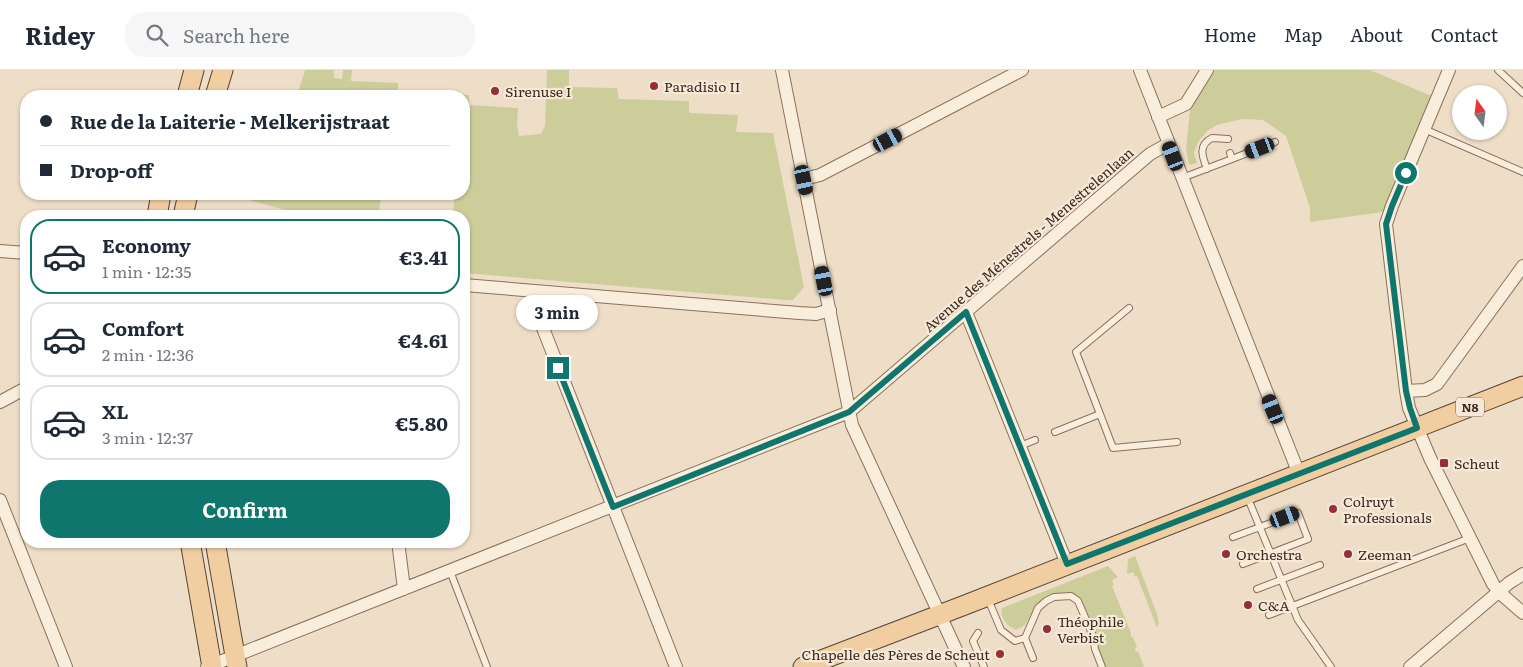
<!DOCTYPE html>
<meta charset="utf-8">
<style>
:root{--surface:#fff;--page:#f6f6f7;--text:#1f2937;--muted:#747a83;--line:#e0e1e3;--accent:#0f766e}
body{margin:0;font-family:Literata,serif;background:var(--page);color:var(--text);height:100vh;display:flex;flex-direction:column;font-size:19px;white-space:nowrap}
*{box-sizing:border-box;margin:0}
p{font-size:16px;color:var(--muted)}
.icon{flex:none;width:28px;height:28px;fill:none;stroke:currentColor;stroke-width:2;stroke-linecap:round;stroke-linejoin:round}
.map{position:relative;flex:1;overflow:hidden}
.details{position:absolute;left:20px;top:140px;width:450px;height:338px;display:flex;flex-direction:column;background:var(--surface);border-radius:20px;box-shadow:0 1px 4px #0004}
.details>*{flex:none}
.top-card{position:absolute;left:20px;top:20px;width:450px;height:110px;border-radius:20px;box-shadow:0 1px 4px #0004;display:grid;align-content:center;height:110px;padding:0 20px;background:var(--surface)}
.needle{width:32px;rotate:346deg}
.controls{position:absolute;left:1452px;top:15px;display:grid;gap:10px}
.controls a{display:grid;place-items:center;width:55px;height:55px;border-radius:50%;background:var(--surface);box-shadow:0 1px 4px #0004;font-size:25px}
.end{position:absolute;width:22px;height:22px;margin:-11px;border:6px solid #0f766e;background:#fff;box-shadow:0 0 0 2px #fff}
.from{border-radius:50%}
.bubble{position:absolute;height:35px;border-radius:18px;background:var(--surface);box-shadow:0 1px 4px #0004;font-size:16px;font-weight:700;line-height:35px;text-align:center}
.car{position:absolute;width:15px;height:30px;margin:-15px -8px;border-radius:6px;box-shadow:0 0 4px 1px #0007;background:linear-gradient(#222 24%,#8ab4d8 0 40%,#222 0 76%,#8ab4d8 0 86%,#222 0)}
.top-card b{display:flex;align-items:center;gap:18px;height:48px;font-size:19px}
.top-card b+b{border-top:1px solid var(--line)}
.top-card i{width:12px;height:12px;background:var(--text)}
ul{padding:9px 0 0;list-style:none}
li{display:flex;align-items:center;gap:15px;height:75px;margin:0 10px 8px;padding:0 10px;border:2px solid var(--line);border-radius:20px}
li div{flex:1}
li b{display:block;font-size:19px}
li em{font-style:normal;font-weight:700}
li.on{border-color:var(--accent)}
li>.icon{width:45px;height:45px;stroke-width:1.5}
.button{display:flex;gap:10px;margin-top:auto;padding:10px 20px}
.button a{flex:1;height:58px;border-radius:20px;background:var(--accent);color:#fff;font-size:20px;font-weight:700;line-height:58px;text-align:center}
header{display:flex;align-items:center;gap:30px;box-sizing:border-box;height:70px;padding:0 25px;background:var(--surface);border-bottom:1px solid var(--line)}
header strong{font-size:24px}
nav{display:flex;gap:28px;margin-inline-start:auto;font-size:18px}
.search{width:350px;height:45px;background:var(--page);display:flex;align-items:center;gap:12px;box-sizing:border-box;padding:0 18px;border-radius:20px;color:var(--muted);font-size:19px}
.map>svg:first-child{display:block}
.green{fill:#cdcd9c}
.lines{fill:none;stroke-linecap:round;stroke-linejoin:round}
.lane-casing{stroke:#8a705d;stroke-width:8}
.street-casing{stroke:#8a705d;stroke-width:14}
.primary-casing{stroke:#583f31;stroke-width:21}
.lane{stroke:#f9eddc;stroke-width:6}
.street{stroke:#f9eddc;stroke-width:12}
.primary{stroke:#f0cea1;stroke-width:19}
.route{stroke:#0f766e;stroke-width:6}
.poi-dot{fill:#982e3b;stroke:#f6e9d8;stroke-width:2}
.labels{text-anchor:middle;dominant-baseline:central;stroke-width:4.5;stroke-linejoin:round;paint-order:stroke}
.shield{fill:#f6e9d8;stroke:#736357;stroke-width:1}
.shield-label{font-size:12px;font-weight:bold;fill:#3b2a20}
.poi-label{font-size:14px;fill:#3b2a20;stroke:#f6e9d8;text-anchor:start}
.street-label{font-size:14px;fill:#3b2a20;stroke:#f6e9d8}
</style>
<header>
<strong>Ridey</strong>
<div class="search"><svg class="icon" aria-label="search" viewBox="0 0 24 24"><circle cx="10" cy="10" r="6"/><path d="M15 15l6 6"/></svg>Search here</div>
<nav><a>Home</a><a>Map</a><a>About</a><a>Contact</a></nav>
</header>
<div class="map">
<svg width="1523" height="597" viewBox="0 0 1523 597">
<rect width="100%" height="100%" fill="#eedec8"/>
<path class="green" d="M305,0H334V8L342,9L343,0H352L351,11L398,13V22L469,25V35L518,38L517,55L519,66L541,64L545,56L547,0H569V17L617,18L619,29L689,31V42L691,43L738,45L736,62L773,63L804,217L793,230H786L464,203L466,151L464,150V146H453L454,129L440,124H464V26H297Z
M1215,0H1370L1434,27L1383,142L1310,152V138L1286,66L1263,50L1242,49L1217,55L1207,61L1198,72L1194,83L1197,93L1189,95L1186,80L1190,40Z
M252,124H381L379,143L358,142V145L334,143V146L303,145L302,146H289V141L249,130Z
M1135,486L1157,544L1159,553L1157,558L1137,506L1135,507L1133,502L1127,504L1128,489Z
M1108,496L1118,507L1112,510L1114,515L1112,516L1131,563V567H1133L1137,577L1135,578L1136,582L1138,581L1144,597H1105L1098,579L1095,562L1082,531L1074,524L1063,522L1044,529L1035,537L1025,555L1016,560C1008,557 999,547 1002,538Z"/>
<g class="lines">
<defs>
<path id="lane" d="M1498,0L1523,23
M1424,59L1523,102
M1232,89L1275,72
M1207,99C1202,86 1198,75 1212,68L1228,69
M1182,108L1232,89L1230,83
M1100,344L1113,378L1177,372
M1055,362L1100,344L1076,282L1129,238
M1020,376L1035,370
M1247,426L1298,550L1331,597
M1233,467L1298,443L1308,469L1243,494
M450,501L487,597
M1257,519L1320,495
M988,529L1001,560L1015,571L1025,568L1033,588
M1269,545L1470,468
M978,563L973,571L984,597
M1025,568L1038,538L1046,531L1054,527L1071,526L1078,531L1093,566L1095,579L1102,597"/>
<path id="street" d="M782,0L852,355L964,597
M1140,0L1299,404
M1449,0L1392,136L1386,154L1406,321L1409,338L1430,388L1493,514L1499,522L1523,543
M1158,47L1186,34L1207,0
M804,109L820,105L1022,0
M0,181L26,183
M464,215L799,243L816,244L830,240
M535,221L534,232L539,248L676,597
M966,242L1067,494
M1406,321L1425,320L1437,314L1523,196
M0,332L26,318
M0,430L66,597
M398,471L404,519
M207,597L849,342L1150,84L1168,74
M1410,597L1509,513L1523,504"/>
<path id="primary" d="M187,26L194,0
M215,26L223,0
M157,146L161,124
M183,146L188,124
M190,471L212,597
M215,471L237,597
M803,597L965,535L1523,316"/>
</defs>
<use href="#lane" class="lane-casing"/>
<use href="#street" class="street-casing"/>
<use href="#primary" class="primary-casing"/>
<use href="#lane" class="lane"/>
<use href="#street" class="street"/>
<use href="#primary" class="primary"/>
</g>
<g class="lines">
<path class="route" d="M558,298L613,437L849,342L966,242L1067,494L1417,358L1410,338L1406,321L1386,154L1392,136L1406,103"/>
</g>
<g class="poi-dot">
<circle cx="654" cy="16" r="5"/>
<circle cx="495" cy="21" r="5"/>
<rect x="1439" y="388" width="10" height="10" rx="2.5"/>
<circle cx="1333" cy="439" r="5"/>
<circle cx="1226" cy="484" r="5"/>
<circle cx="1348" cy="484" r="5"/>
<circle cx="1248" cy="535" r="5"/>
<circle cx="1047" cy="559" r="5"/>
<circle cx="1000" cy="584" r="5"/>
</g>
<g class="labels">
<rect class="shield" x="1456" y="327.5" width="28" height="19" rx="4"/>
<g class="shield-label">
<text x="1470" y="337">N8</text>
</g>
<g class="poi-label">
<text x="664" y="16">Paradisio II</text>
<text x="505" y="21">Sirenuse I</text>
<text x="1454" y="393">Scheut</text>
<text x="1343" y="431">Colruyt<tspan x="1343" dy="16">Professionals</tspan></text>
<text x="1236" y="484">Orchestra</text>
<text x="1358" y="484">Zeeman</text>
<text x="1258" y="535">C&amp;A</text>
<text x="1057" y="551">Théophile<tspan x="1057" dy="16">Verbist</tspan></text>
<text x="990" y="584" text-anchor="end">Chapelle des Pères de Scheut</text>
</g>
<g class="street-label">
<text transform="translate(1028 169) rotate(-41)">Avenue des Ménestrels - Menestrelenlaan</text>
</g>
</g>
</svg>
<div class="controls">
<a><svg class="needle" viewBox="-14 -14 28 28"><path d="M0-13l5 13h-10z" fill="#e53935"/><path d="M0 13l5-13h-10z" fill="#747a83"/></svg></a>
</div>
<i class="end from" style="left:1406px;top:103px"></i>
<i class="end" style="left:558px;top:298px"></i>
<div class="bubble" style="left:516px;top:225px;width:82px">3 min</div>
<i class="car" style="left:888px;top:70px;rotate:62deg"></i>
<i class="car" style="left:1260px;top:78px;rotate:249deg"></i>
<i class="car" style="left:1173px;top:86px;rotate:339deg"></i>
<i class="car" style="left:804px;top:110px;rotate:168deg"></i>
<i class="car" style="left:824px;top:211px;rotate:349deg"></i>
<i class="car" style="left:1273px;top:339px;rotate:338deg"></i>
<i class="car" style="left:1285px;top:447px;rotate:69deg"></i>
<div class="top-card">
<b><i class="from"></i>Rue de la Laiterie - Melkerijstraat</b>
<b><i></i>Drop-off</b>
</div>
<section class="details">
<ul>
<li class="on"><svg class="icon" aria-label="car" viewBox="0 0 24 24"><path d="M5 17H2v-5l4-1 3-4h7l3 4 3 1v5h-3M9 17h6M6 11h13"/><circle cx="7" cy="17" r="2"/><circle cx="17" cy="17" r="2"/></svg><div><b>Economy</b><p>1 min · 12:35</p></div><em>€3.41</em></li>
<li><svg class="icon" aria-label="car" viewBox="0 0 24 24"><path d="M5 17H2v-5l4-1 3-4h7l3 4 3 1v5h-3M9 17h6M6 11h13"/><circle cx="7" cy="17" r="2"/><circle cx="17" cy="17" r="2"/></svg><div><b>Comfort</b><p>2 min · 12:36</p></div><em>€4.61</em></li>
<li><svg class="icon" aria-label="car" viewBox="0 0 24 24"><path d="M5 17H2v-5l4-1 3-4h7l3 4 3 1v5h-3M9 17h6M6 11h13"/><circle cx="7" cy="17" r="2"/><circle cx="17" cy="17" r="2"/></svg><div><b>XL</b><p>3 min · 12:37</p></div><em>€5.80</em></li>
</ul>
<div class="button"><a>Confirm</a></div>
</section>
</div>
